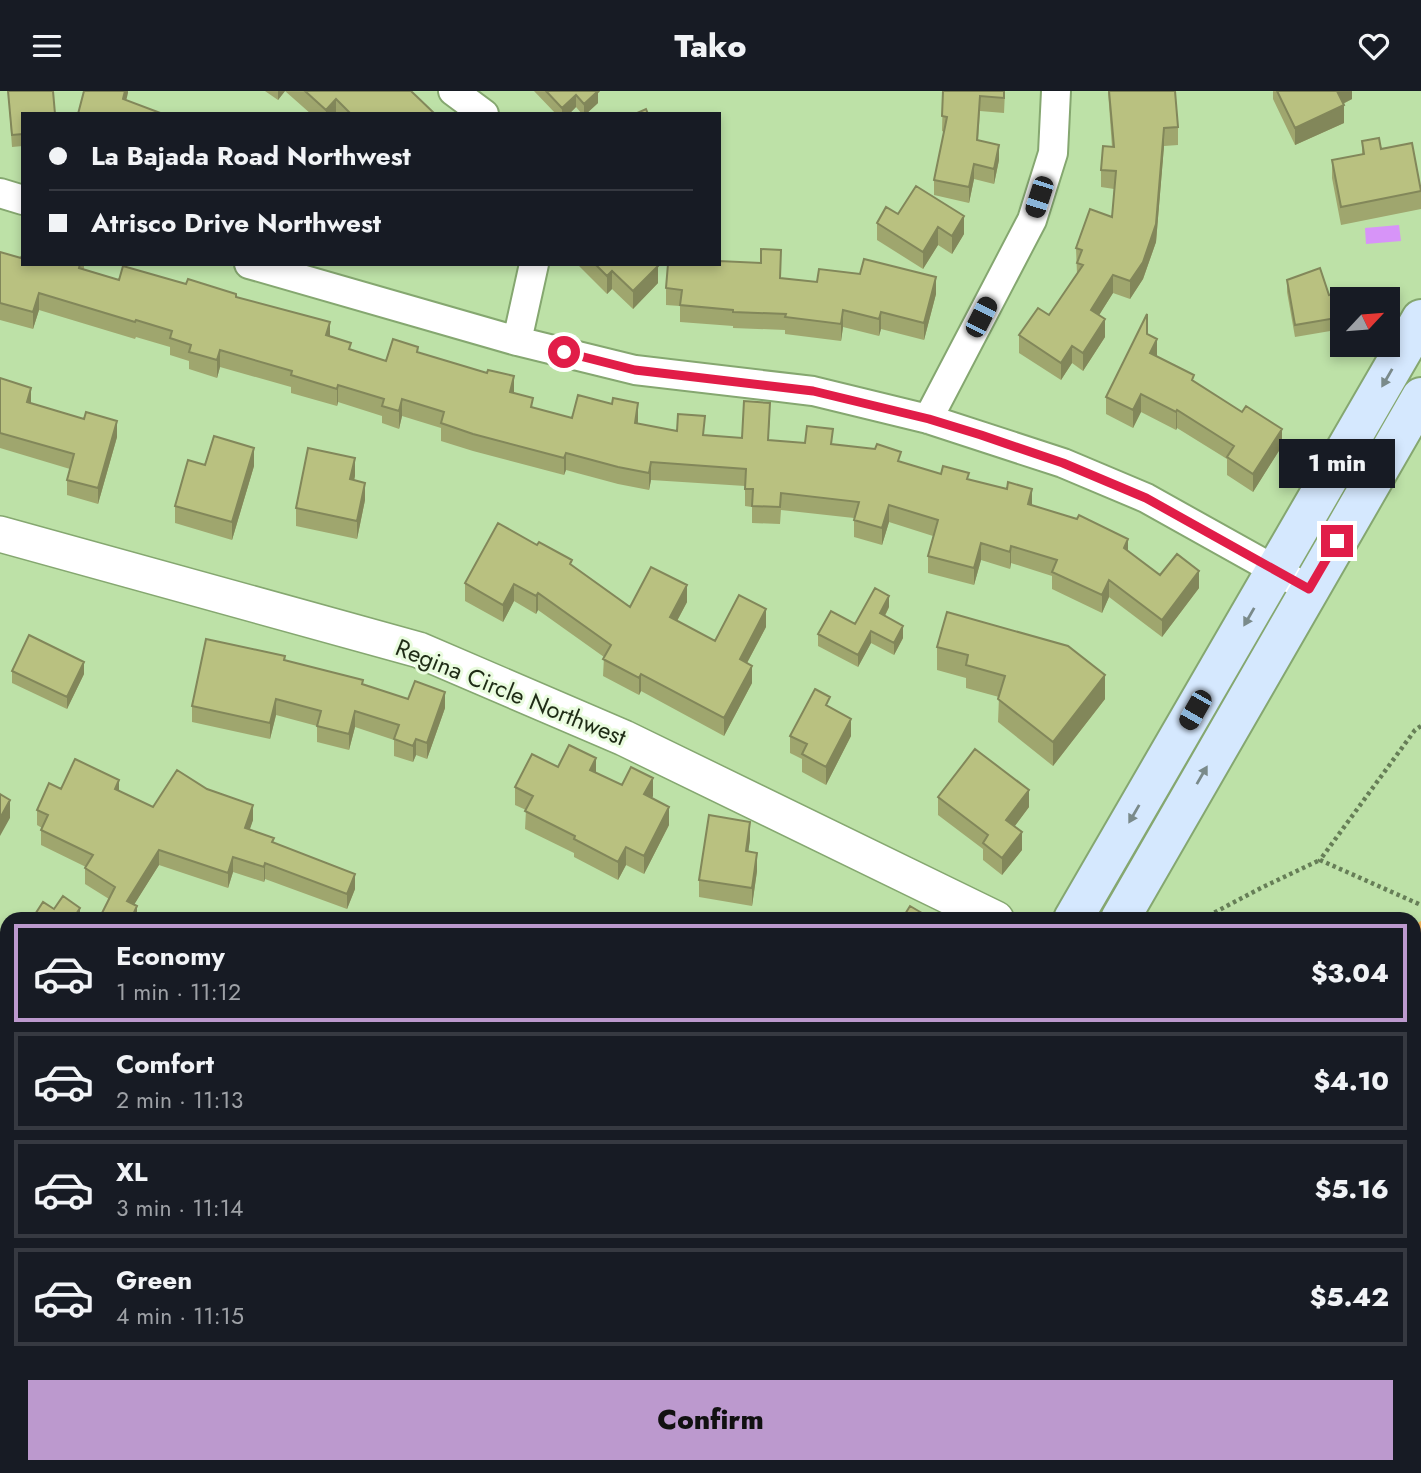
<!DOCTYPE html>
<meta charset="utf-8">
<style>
:root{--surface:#171b24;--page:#242831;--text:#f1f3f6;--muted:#9ea1a6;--line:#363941;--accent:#bc99ce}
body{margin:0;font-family:Jost,sans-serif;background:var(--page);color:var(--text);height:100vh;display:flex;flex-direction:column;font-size:26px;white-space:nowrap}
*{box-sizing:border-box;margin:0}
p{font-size:23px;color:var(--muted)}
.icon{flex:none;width:38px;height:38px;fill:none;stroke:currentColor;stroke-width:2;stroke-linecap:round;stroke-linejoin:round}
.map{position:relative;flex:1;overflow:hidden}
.sheet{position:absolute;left:0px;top:821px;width:1421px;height:562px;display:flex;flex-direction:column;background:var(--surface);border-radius:21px 21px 0 0;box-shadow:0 4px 10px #0003}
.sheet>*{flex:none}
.banner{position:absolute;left:21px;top:21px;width:700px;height:154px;border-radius:0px;box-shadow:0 4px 10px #0003;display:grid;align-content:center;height:154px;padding:0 28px;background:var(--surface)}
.needle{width:46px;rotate:64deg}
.tools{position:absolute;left:1330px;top:196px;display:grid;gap:14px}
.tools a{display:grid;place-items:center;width:70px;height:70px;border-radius:0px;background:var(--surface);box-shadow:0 4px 10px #0003;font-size:35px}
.end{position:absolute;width:32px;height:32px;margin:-16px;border:9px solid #e11d48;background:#fff;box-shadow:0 0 0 4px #fff}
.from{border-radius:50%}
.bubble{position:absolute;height:49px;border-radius:0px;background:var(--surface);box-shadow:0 4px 10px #0003;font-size:23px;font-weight:800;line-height:49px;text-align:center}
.car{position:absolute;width:21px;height:42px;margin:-21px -10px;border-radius:9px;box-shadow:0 0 5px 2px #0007;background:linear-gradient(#222 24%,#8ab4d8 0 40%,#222 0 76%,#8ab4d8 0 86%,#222 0)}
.banner b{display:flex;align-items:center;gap:24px;height:66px;font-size:26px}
.banner b+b{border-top:2px solid var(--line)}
.banner i{width:18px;height:18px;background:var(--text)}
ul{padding:12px 0 0;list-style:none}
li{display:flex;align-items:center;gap:21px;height:98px;margin:0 14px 10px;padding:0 14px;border:4px solid var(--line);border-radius:0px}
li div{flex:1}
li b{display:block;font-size:26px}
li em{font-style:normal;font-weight:800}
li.active{border-color:var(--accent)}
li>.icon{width:63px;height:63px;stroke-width:1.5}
.button{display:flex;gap:14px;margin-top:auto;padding:14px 28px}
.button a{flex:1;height:80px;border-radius:0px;background:var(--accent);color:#111;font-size:28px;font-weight:800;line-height:80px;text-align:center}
header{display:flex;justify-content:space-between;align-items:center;height:91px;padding:0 28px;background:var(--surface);font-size:32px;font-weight:800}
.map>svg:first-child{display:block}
.green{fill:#f3b459}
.water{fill:#d794f8}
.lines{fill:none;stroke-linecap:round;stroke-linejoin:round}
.stream{stroke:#d794f8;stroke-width:7}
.minor-casing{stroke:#85a770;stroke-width:32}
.tertiary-casing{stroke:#85a770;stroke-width:38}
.secondary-casing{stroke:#85a770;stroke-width:42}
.path{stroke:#667e57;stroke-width:4.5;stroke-dasharray:3.5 3.5;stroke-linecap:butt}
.minor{stroke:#fff;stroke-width:28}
.tertiary{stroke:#fff;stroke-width:35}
.secondary{stroke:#d5e8fe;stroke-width:38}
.wall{fill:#9fa66e}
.shaded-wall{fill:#82875a}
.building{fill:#b9c180;stroke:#82875a;stroke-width:2}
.oneway{fill:#7a8a8a}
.route{stroke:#e11d48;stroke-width:9}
.labels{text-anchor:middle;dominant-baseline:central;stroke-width:6;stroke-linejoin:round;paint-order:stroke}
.street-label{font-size:24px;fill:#1f2c16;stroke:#eafcdf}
</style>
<header><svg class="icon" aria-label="menu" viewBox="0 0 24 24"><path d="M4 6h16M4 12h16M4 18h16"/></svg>Tako<svg class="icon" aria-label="heart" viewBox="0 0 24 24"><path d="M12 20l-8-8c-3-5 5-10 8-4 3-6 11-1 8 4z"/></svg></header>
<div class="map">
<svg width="1421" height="1382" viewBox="0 0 1421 1382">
<rect width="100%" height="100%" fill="#bde1a7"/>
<path class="green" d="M1421,830V1382H863L866,1376H1414V834Z"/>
<path class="water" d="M1399,134L1401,150L1366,153L1365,137Z"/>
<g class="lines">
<path class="stream" d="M0,1347H7
M520,1376L555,1382"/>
<defs>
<path id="minor" d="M453,0L484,23
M0,102L23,109
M249,173L517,250L635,279L813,300L928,328L1063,372L1146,407L1291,488
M517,250L534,173
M928,328L1032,129L1053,62L1056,0"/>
<path id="tertiary" d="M0,443L419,559L624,647L996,828"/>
<path id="secondary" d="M1073,828L1421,228
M1120,828L1421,306
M767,1382L771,1376
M810,1382L814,1376"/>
</defs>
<use href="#minor" class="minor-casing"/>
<use href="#tertiary" class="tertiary-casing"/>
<use href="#secondary" class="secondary-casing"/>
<path class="path" d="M1421,635L1415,639L1320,769L1421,814
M1202,828L1263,796L1320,769
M1414,1004L1421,1001
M1414,1031L1421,1019
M913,1376L923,1382
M1250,1382L1253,1376"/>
<use href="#minor" class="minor"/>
<use href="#tertiary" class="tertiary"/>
<use href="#secondary" class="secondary"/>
</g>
<path class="wall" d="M8,0L23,23V55L12,56Z
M265,0H285L278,9Z
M285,0H411L435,23H311Z
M534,0H600L598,2V12L586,23H582L576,16L569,23H556Z
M943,0H1005L1004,22L980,20L978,50L999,69L994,93L974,88L969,112L934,104V89L944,41L942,40Z
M1108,0H1175L1178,36V54L1164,55L1156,151L1143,188L1130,208L1113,202L1099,224L1105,246L1083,280L1072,272L1061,289L1019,262V244L1049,224L1077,183L1076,157L1112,126L1114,98L1101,96V79L1112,56Z
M1273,0H1352V8L1343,13L1344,32L1295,54L1273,8Z
M1362,50L1381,58L1421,100V118L1341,134L1332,87V69L1362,64Z
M898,123L964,143L952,163L938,154L923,178L877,149V132Z
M0,161L21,167L84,173V178L119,189L186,193L236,206L330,246L351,259L386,270L418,261L514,302L533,317L572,327L638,329V333L705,344L742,347L770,329L768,350L833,353L901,371L941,383L969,388L1032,414L1128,460L1160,484L1199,497L1162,546L1109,506L1102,522L1052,498V485L1011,472L1010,478L981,469L974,494L928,482V465L933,445L889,431L882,454L854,446V427L781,419L780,433L752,432V416L745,415V395L651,389L649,399L618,393L566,379L564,384L473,360L441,350V337L402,325L399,338L382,332V325L338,311L337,315L291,302V296L220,276L217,287L189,278V270L170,264V256L136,246L135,248L39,219L33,238L0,229Z
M579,173H657L658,192L633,218L612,198L607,203L579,175Z
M781,187L936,203L924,249L881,238L879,245L843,236L841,250L785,243V239L733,237V235L680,231V215L666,214V197Z
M1287,189L1329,204L1342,212V238L1295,246L1287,201Z
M1147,243L1157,266L1194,290L1282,355L1253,401L1227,384V368L1177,337L1176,339L1141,321L1133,337L1106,323V306Z
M0,287L31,313L117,346L98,413L67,404V389L70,378L0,357Z
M205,374L254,375L232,449L175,432V415Z
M355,385L354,389L365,409L357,448L296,435V417Z
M572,474L630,516L687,511L677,530L715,550L766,536L747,572L752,592L724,645L641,600L639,604L603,585L604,566L538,519L536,523L514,510L503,531L465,510V492Z
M889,516L885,525L903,547L894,564L871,552L858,576L818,555V543L855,533Z
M947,521L1105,608L1053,675L998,631L999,606L966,597V587L937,579V556Z
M285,569L408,608L445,617L427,668L416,664L413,671L394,665V649L355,636L349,659L317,651V635L276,624L270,648L192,631V615Z
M12,580L84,583L67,618L12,592Z
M830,616L851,645L826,694L802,681V668L790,662V645Z
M558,676L596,682L622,694L653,705L652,707L669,734L644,783L626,774L618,789L574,766V762L525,738L526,719L515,714V696Z
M61,698L119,700L153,716L253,729L249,739L355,798L347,818L265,788L264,791L233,781L228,797L159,774L134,813L137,828H99L109,808L85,793V777L86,776L41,754V739L42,737L37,734V719Z
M938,706L1029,716L1014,736L1022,759L1002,784L983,769V758L938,724Z
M750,748L748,761L757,780L752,815L699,806V789Z
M7,833V953L0,949V843Z"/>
<path class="shaded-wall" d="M125,0H128V2L123,23V8Z
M278,0H285L278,9Z
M593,0H600L598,2V12L586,23H584V13Z
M1336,0H1352V8L1336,16Z
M576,4V16L569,23H562V17Z
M336,8V23H326V19Z
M1344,14V32L1295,54V37Z
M1164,37V55L1156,151L1143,188L1130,208V190Z
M999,54V69L994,93V78Z
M974,73V88L969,112V96Z
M964,125V143L952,163V145Z
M938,136V154L923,178V161Z
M658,175V192L633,218V200Z
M612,180V198L607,203V185Z
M1113,184V202L1091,237V219Z
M936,186V203L924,249V232Z
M39,202V219L33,238V221Z
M843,219V236L841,250V233Z
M881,221V238L879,245V228Z
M1105,228V246L1083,280V262Z
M330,231V248L326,244Z
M1157,248V266L1150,262Z
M1072,255V272L1061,289V272Z
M220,259V276L217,287V269Z
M514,285V302L510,301Z
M338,294V311L337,315V298Z
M31,297V312L27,311Z
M1141,303V321L1133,337V319Z
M402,308V325L399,338V320Z
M638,312V329L635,350V332Z
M1177,319V337L1176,339V321Z
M117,330V346L98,413V397Z
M1282,338V355L1253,401V383Z
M254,357V375L232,449V431Z
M566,362V379L564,384V367Z
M355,367V385L350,406V388Z
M651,371V389L649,399V382Z
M365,392V409L357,448V430Z
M1032,398V416L1028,413Z
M889,414V431L882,454V437Z
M1128,448V465L1124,457Z
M981,452V469L974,494V477Z
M1011,455V472L1010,478V461Z
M1199,480V497L1162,546V529Z
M1109,489V506L1102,522V504Z
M514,493V510L503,531V514Z
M687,494V511L670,543V526Z
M538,502V519L536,523V505Z
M889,505V516L880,534V522Z
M766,518V536L740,585V568Z
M903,535V547L894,564V552Z
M871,540V552L858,576V564Z
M84,571V583L67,618V606Z
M752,575V592L724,645V627Z
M641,583V600L639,604V587Z
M1105,584V608L1053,675V651Z
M445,601V617L427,668V652Z
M276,608V624L270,648V632Z
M355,620V636L349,659V643Z
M851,628V645L826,694V676Z
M416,648V664L413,671V655Z
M596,667V685L590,679Z
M653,687V705L644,721V703Z
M119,689V704L115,698Z
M1029,699V716L1006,747V729Z
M10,709V727L0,745V727Z
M253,714V729L245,753V737Z
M669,716V734L644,783V765Z
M750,731V748L746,778V760Z
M1022,741V759L1002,784V767Z
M626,756V774L618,789V771Z
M159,759V774L127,825V810Z
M757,762V780L752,815V797Z
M233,766V781L228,797V782Z
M265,772V788L264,791V776Z
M355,783V798L347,818V803Z
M137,815V828H131Z
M80,817V828H73Z"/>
<path class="building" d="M8,0H53L55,23H23V43L12,44Z
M84,0H125L123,8L163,23H78Z
M305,0H411L435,23H351L336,8L326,19Z
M546,0H598L584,13L576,4L562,17Z
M943,0H1004V7L980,5L977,49L999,54L994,78L974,73L969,96L934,89L947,26L942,25Z
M1109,0H1175L1178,36L1164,37L1156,133L1143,171L1130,190L1113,184L1091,219L1105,228L1083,262L1072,255L1061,272L1019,244L1038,217L1049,224L1083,174L1077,172L1082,159L1076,157L1090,118L1112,126L1116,80L1101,79L1103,55L1114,56Z
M1277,0H1337L1344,14L1295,37Z
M646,18L648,23H635Z
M1379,47L1381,58L1412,52L1421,100L1341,116L1332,69L1364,63L1362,50Z
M916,95L964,125L952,145L938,136L923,161L877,132L886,116L898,123Z
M761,158L781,159L780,187L817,191L819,178L860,183L864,168L936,186L924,232L881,221L879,228L843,219L841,233L785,226L786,223L733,221V219L680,214L682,199L666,197L668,173H719V170L761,172Z
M0,161L21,167L23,162V173H80L79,177L119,189L123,175L186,193L188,188L236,203V206L330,231L326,244L351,252L349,258L386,270L393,248L418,256L417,261L487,282L488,279L514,285L510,301L533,307L531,316L572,327L578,304L612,313L613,307L638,312L635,332L677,340L678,323L705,325L703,344L742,347L744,310L770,312L768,349L805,352L807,335L833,338L831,353L875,358L877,353L901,361L898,370L941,383L943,375L969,382L967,388L1007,398L1008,391L1032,398L1028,413L1077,428L1079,424L1128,448L1124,457L1160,484L1177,463L1199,480L1162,529L1109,489L1102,504L1052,481L1057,469L1011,455L1010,461L981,452L974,477L928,465L938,429L889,414L882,437L854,429L859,411L781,402L780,416L752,415L753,398H745L746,378L651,371L649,382L618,376L566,362L564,367L473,343L441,332L444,321L402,308L399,320L382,315L384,308L338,294L337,298L291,284L292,280L220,259L217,269L189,261L191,254L170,247L172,240L136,229L135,231L39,202L33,221L0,212Z
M595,173H657L658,175L633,200L612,180L607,185Z
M1320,177L1329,204L1341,202L1342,212V226L1295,234L1287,189Z
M1147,223V243L1157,248L1150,262L1194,284L1192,289L1242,321L1246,315L1282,338L1253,383L1227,366L1234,355L1177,319L1176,321L1141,303L1133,319L1106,306Z
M0,287L31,297L27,311L84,328L86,321L117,330L98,397L67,389L74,363L0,342Z
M214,345L254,357L232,431L175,415L188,369L205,374Z
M308,357L355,367L350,388L365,392L357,430L296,417Z
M498,432L537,454L539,451L572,469L570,473L630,516L651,476L687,494L670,526L715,550L739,504L766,518L740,568L752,575L724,627L641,583L639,587L603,568L611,554L538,502L536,505L514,493L503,514L465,492Z
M875,497L889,505L880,522L903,535L894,552L871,540L858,564L818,543L831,520L855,533Z
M947,521L1068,555L1105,584L1053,651L998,608L1005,585L966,574L968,564L937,556Z
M29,544L84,571L67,606L12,580Z
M206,548L285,565L284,569L363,589L362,593L408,608L415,590L445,601L427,652L416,648L413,655L394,648L399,634L355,620L349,643L317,635L321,620L276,608L270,632L192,615Z
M815,598L830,606L826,614L851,628L826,676L802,663L807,653L790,645Z
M569,654L596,667L590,679L622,694L631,676L653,687L644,703L669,716L644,765L626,756L618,771L574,748L575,745L525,720L533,705L515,696L532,663L558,676Z
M975,658L1029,699L1006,729L1022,741L1002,767L983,752L988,744L938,706Z
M75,668L119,689L115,698L153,716L177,679L207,698L253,714L245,737L274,747L272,751L355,783L347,803L265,772L264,776L233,766L228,782L159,759L127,810L137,815L131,828H120L117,826L116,828H99L115,796L85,777L93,764L41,739L48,724L37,719L49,692L61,698Z
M0,703L10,709L0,727Z
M709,724L750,731L746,760L757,762L752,797L699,789Z
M63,805L80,817L73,828H32L43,811L54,818Z
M910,815L932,828H902Z
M7,833V938L0,933V843Z"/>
<defs><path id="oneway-solid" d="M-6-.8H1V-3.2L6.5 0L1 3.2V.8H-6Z" transform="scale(1.75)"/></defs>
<g class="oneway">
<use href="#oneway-solid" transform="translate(1387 287) rotate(120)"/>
<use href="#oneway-solid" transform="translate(1249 526) rotate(120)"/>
<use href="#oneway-solid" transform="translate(1202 684) rotate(-60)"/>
<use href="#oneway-solid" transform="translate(1134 723) rotate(120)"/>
</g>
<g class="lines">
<path class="route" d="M564,261L635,279L813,300L929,328L981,344L1063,372L1146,407L1309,498L1337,450"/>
</g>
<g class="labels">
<g class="street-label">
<text transform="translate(511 601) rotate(22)">Regina Circle Northwest</text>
</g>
</g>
</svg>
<div class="tools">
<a><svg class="needle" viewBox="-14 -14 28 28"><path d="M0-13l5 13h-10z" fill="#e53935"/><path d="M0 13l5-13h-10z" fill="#9ea1a6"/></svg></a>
</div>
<i class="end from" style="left:564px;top:261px"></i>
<i class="end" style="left:1337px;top:450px"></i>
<div class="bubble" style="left:1279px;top:348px;width:116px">1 min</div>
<i class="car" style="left:1039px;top:106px;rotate:198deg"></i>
<i class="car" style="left:981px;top:226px;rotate:27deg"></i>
<i class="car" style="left:1195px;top:619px;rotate:210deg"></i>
<div class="banner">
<b><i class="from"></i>La Bajada Road Northwest</b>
<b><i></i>Atrisco Drive Northwest</b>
</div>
<section class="sheet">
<ul>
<li class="active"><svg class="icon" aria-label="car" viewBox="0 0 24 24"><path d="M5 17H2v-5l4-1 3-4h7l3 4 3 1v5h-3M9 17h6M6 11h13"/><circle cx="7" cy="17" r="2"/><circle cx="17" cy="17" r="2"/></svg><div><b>Economy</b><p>1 min · 11:12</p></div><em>$3.04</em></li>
<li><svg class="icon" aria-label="car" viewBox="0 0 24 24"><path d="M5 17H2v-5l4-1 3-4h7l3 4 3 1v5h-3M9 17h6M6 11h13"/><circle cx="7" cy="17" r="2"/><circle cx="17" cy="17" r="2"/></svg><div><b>Comfort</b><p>2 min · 11:13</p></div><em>$4.10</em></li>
<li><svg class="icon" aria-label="car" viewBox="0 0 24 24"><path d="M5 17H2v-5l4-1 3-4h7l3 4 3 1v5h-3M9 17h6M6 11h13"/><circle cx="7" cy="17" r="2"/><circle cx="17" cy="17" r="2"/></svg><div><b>XL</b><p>3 min · 11:14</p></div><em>$5.16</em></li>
<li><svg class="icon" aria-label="car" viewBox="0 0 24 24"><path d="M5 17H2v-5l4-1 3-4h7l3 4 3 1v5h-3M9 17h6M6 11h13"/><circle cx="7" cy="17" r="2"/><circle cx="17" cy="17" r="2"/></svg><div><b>Green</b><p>4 min · 11:15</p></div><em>$5.42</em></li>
</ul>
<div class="button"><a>Confirm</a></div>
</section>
</div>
